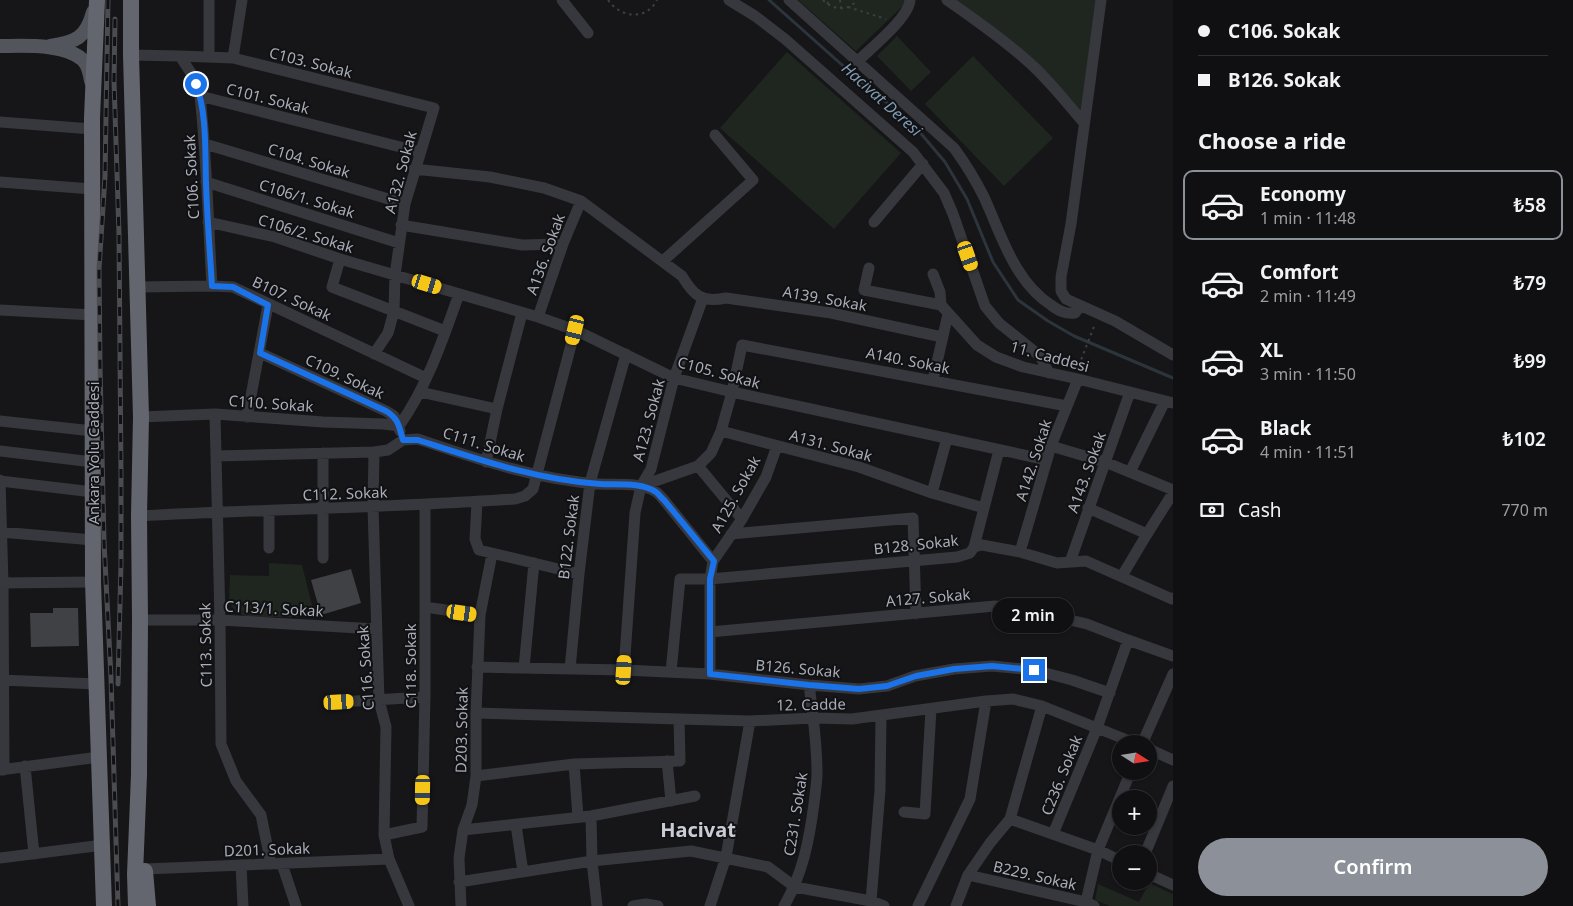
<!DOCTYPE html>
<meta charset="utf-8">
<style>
:root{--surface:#101012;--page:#19191b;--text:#f1f3f6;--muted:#9c9d9f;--line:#303032;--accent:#8c9099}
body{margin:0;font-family:"Noto Sans",sans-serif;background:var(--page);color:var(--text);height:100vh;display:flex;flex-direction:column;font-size:19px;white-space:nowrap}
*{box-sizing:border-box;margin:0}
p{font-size:16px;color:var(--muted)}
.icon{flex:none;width:28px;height:28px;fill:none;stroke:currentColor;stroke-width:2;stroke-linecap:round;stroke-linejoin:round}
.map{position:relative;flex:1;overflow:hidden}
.sheet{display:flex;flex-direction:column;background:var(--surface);width:400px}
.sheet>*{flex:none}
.banner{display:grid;align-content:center;height:110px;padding:0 25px;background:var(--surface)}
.needle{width:32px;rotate:102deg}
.controls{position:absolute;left:1112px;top:735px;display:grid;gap:10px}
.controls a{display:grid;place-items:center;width:45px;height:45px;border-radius:50%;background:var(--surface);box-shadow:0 1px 4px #0004,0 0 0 1px var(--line);font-size:25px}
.end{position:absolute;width:22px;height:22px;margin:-11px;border:6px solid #1a73e8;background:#fff;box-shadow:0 0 0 2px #fff}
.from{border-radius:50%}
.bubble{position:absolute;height:35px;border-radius:18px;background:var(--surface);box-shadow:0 1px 4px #0004,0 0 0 1px var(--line);font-size:16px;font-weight:600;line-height:35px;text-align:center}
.car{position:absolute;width:15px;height:30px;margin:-15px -8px;border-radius:6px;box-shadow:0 0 4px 1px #0007;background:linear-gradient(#f5c518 24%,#345 0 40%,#f5c518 0 76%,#345 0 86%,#f5c518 0)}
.banner b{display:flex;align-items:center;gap:18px;height:48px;font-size:19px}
.banner b+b{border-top:1px solid var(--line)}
.banner i{width:12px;height:12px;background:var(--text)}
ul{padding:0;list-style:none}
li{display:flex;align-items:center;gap:15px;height:70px;margin:0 10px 8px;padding:0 15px;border:2px solid transparent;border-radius:10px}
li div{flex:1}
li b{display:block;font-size:19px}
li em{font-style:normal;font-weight:600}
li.active{border-color:var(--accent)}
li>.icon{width:45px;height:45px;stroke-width:1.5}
h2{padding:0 25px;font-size:22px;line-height:60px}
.pay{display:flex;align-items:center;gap:12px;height:55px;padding:0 25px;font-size:19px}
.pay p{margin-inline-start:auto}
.cta{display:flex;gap:10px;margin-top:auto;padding:10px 25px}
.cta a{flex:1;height:58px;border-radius:30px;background:var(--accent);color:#fff;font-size:20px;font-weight:600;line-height:58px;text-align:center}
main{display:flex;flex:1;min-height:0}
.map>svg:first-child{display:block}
.green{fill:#1e261f}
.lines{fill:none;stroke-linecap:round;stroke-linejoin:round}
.stream{stroke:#2c353c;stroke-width:3}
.building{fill:#404145}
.path{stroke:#3d3f44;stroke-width:2;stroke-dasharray:2.5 4;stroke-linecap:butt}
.minor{stroke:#37383d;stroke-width:11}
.major{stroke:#53555c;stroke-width:14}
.highway{stroke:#63666e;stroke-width:16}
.rail-casing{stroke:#4a4c52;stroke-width:5}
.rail{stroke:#111113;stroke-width:3;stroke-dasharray:9;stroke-linecap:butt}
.route{stroke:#1a73e8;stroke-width:6}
.labels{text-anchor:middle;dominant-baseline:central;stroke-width:4;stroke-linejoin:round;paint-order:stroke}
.street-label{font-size:15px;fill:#a8adb8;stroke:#111113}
.water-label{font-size:16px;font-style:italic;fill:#7f9bb3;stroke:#111113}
.district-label{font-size:20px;font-weight:bold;fill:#c9ccd4;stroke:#111113}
</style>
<main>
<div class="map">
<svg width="1173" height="906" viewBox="0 0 1173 906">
<rect width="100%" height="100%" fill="#161618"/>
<path class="green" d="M798,0H905V4L856,51Z
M951,0H1097L1082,114Z
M897,36L931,72L911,91L877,56Z
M787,52L901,153L834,229L720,128Z
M973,56L1053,138L1004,186L925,104Z
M269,563L302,565L315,617H247L235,611L229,601L230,575L269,576Z
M1149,883L1173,894V906H1110L1095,900L1098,884L1139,902Z"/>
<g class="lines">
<path class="stream" d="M769,0L859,80L912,123L945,162L967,199L993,262L1018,300L1048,321L1074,336L1173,378"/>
</g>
<path class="building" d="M351,569L361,603L321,615L311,580Z
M53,608H78L79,646L31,647L30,613H53Z"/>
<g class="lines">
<path class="path" d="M608,0C621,18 646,21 657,0
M823,0C833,10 848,12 857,0
M840,0L841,8
M827,4L830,0
M848,7L886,19
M1058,364L1060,358L1079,365L1095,324"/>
<path class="minor" d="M209,0V57
M562,0L588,33
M729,0L755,16L785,39L913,152L944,193L953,214L985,306L999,323L1040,356L1049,373
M789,0L954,148C965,163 975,179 984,197C1001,234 1014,281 1051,305C1059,311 1065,314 1075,313L1080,306
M947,0C973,18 1000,37 1024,58C1046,76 1065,101 1084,123
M1101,0L1071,224L1061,277V291L1066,299L1115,321L1173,355
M131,55L180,56L191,73L200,96L420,152
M180,56L233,58L434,108L405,204L395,275L394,311L388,333L374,354
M233,58L242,0
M858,61C871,48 909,18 910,0
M200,96C207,159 208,223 212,286
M0,122L92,129
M205,144L405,204
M414,169L490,177L544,188L581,201L682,276C694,296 702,303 726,298L831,313L942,337
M0,182L92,189
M206,182L399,243
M208,222L275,237L340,259L538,317L575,330L674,378L732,392L1047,460
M874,222L923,164
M401,225L522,245L563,244
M340,259L332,287L445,331
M663,261L753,180L715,135
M869,268L864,290L941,305
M933,274L940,292L941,305L977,345L996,357L1023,367L1078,379L1173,403
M137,287L212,286L233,287L426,378
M0,310L93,315
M538,317L563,244L581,201
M260,353L386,411L394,416L400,431
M933,380L948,314
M420,392L497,409
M215,414L220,620L221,744L236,781L261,815L271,864
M141,417L215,414L323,422L384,424L399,426C427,387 443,339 459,294
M247,417L268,305
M0,421L93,431
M721,431L859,467L932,493L984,508
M1051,446L1105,462L1173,490
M0,451L93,462
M374,452L373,507L379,700L386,727L384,835L389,859L409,906
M323,453V558
M216,456L374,452L388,450L403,440L418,439C477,459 537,480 600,484C617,485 641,482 656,492C659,494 662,498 664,500L713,561
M486,462L497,409L522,313
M698,466L742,519
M1130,472L1165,401
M0,480L3,583L4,770
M0,481L93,492
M641,486L698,466L711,453L721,431L732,392L742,345L1067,406
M932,493L947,438
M477,502L475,539L479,550L579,574
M1088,508L1147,534
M139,516C264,509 389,508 515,499L525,496L533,489L575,330
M0,532L93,540
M731,534L913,518L916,614
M974,547L999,450
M269,548V511
M1020,552L1051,446L1078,379
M1070,562L1130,392
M1122,576L1147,534L1173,493
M0,583L93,582
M425,607L480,615
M140,620H220L376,629
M710,632L995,606L1053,616L1087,624L1128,640L1173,656
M477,667L624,670L710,674L809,685L859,689L887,686L915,676L954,669L992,666L1034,670L1072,680L1110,693
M524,668L534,563
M570,669L579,574L590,483L626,354
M624,670L635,513L641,486L651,469L674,378L703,298
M671,672L680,579H710L957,557L970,553L974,547L982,545L1020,552L1057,563L1086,561L1172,599L1173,598
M710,674V579L713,561L742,519L766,477L777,446
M0,680L97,684
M339,702L425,697
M476,713L679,719L750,721L814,718L852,719L986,701L1013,699L1042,706L1137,744
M1142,744L1173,674
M1149,749L1173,760
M667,761L671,801
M574,764L578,817
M25,766L34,854
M0,770L99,757
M476,776L574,764L680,761L679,719
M904,812L925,814L931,709
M591,816L592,861L597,906
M1010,819L1098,850L1121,861
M516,825L523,872
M463,830L591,816L695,796
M1053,834L1097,728L1128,640
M384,835L422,827L425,697V505
M1145,854L1173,786
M0,858L103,845
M282,864L296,906
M241,865L243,906
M145,869L389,859
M1149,874L1173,885
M968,875L1086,902L1094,906
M459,882L592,861L691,851L768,867L795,887L871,901L884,906
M871,901L880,790L881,716
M461,906L459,858L463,830L472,805L476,776V713L480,615L492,554
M633,906L646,904L658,906
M710,906L726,857L750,721
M784,906C803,873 809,841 814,804C815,794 817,783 817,773C817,744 813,714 809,685
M918,906L970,799L986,701
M956,906L968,875L990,843L1010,819L1042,706
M1085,906L1098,850L1131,771"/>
<path class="major" d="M0,46C23,46 65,43 83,60C88,65 90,74 91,81
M50,46C76,42 86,38 93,12"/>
<path class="highway" d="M97,0L92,118L93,582L104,906
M131,0V55L141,417L139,516L140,620L139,775L135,874L136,906
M145,871L148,906"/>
<defs>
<path id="rail" d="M108,0L105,176L99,269L100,366L104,542L111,678L118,906
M115,19L114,81L119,234L121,474V563L118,684"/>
</defs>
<use href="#rail" class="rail-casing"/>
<use href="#rail" class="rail"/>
</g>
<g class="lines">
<path class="route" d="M196,84C207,113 205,152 206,183C207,217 210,252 212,286L233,287L268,305L260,353L386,411C399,419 399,427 403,440H418C477,459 537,480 600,484C617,485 641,482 656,492C659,494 661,498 664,500L714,561L710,579V674L809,685L859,689L887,686L916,676L954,669L992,666L1034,670"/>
</g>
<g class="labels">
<g class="street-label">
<text transform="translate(311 62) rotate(14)">C103. Sokak</text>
<text transform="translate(268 98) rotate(14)">C101. Sokak</text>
<text transform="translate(309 160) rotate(17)">C104. Sokak</text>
<text transform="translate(400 172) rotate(-75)">A132. Sokak</text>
<text transform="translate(191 177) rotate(-93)">C106. Sokak</text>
<text transform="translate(307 198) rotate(17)">C106/1. Sokak</text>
<text transform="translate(306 233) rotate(17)">C106/2. Sokak</text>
<text transform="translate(545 254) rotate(-70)">A136. Sokak</text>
<text transform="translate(292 298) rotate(25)">B107. Sokak</text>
<text transform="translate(825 298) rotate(10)">A139. Sokak</text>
<text transform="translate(1050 356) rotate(15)">11. Caddesi</text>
<text transform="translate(908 360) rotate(11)">A140. Sokak</text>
<text transform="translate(719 372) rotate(15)">C105. Sokak</text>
<text transform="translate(345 376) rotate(25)">C109. Sokak</text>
<text transform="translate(271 403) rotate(4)">C110. Sokak</text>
<text transform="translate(648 420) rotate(-75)">A123. Sokak</text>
<text transform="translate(484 444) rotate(17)">C111. Sokak</text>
<text transform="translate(831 445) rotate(15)">A131. Sokak</text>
<text transform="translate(93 453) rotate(-90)">Ankara Yolu Caddesi</text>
<text transform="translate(1033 460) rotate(-72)">A142. Sokak</text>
<text transform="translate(1086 472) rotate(-70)">A143. Sokak</text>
<text transform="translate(345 493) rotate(-2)">C112. Sokak</text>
<text transform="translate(735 494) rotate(-61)">A125. Sokak</text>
<text transform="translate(568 537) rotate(-83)">B122. Sokak</text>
<text transform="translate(916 544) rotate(-6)">B128. Sokak</text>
<text transform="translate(928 597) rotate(-5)">A127. Sokak</text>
<text transform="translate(274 608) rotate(3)">C113/1. Sokak</text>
<text transform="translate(205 645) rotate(-91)">C113. Sokak</text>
<text transform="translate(410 666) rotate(-90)">C118. Sokak</text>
<text transform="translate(365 668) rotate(-94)">C116. Sokak</text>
<text transform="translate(798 668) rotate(5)">B126. Sokak</text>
<text transform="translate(811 704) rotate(-1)">12. Cadde</text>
<text transform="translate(461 730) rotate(-89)">D203. Sokak</text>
<text transform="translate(1061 775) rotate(-68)">C236. Sokak</text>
<text transform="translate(795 814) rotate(-81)">C231. Sokak</text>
<text transform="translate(267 849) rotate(-2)">D201. Sokak</text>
<text transform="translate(1035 875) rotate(13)">B229. Sokak</text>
</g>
<g class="water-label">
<text transform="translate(882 99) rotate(42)">Hacivat Deresi</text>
</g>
<g class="district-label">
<text x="698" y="829">Hacivat</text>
</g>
</g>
</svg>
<div class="controls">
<a><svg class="needle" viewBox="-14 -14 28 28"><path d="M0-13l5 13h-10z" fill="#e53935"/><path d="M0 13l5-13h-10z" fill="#9c9d9f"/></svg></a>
<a>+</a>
<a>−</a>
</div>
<i class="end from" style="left:196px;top:84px"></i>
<i class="end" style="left:1034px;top:670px"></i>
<div class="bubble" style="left:992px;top:598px;width:82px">2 min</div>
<i class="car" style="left:968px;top:256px;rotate:161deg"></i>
<i class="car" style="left:427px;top:284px;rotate:107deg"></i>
<i class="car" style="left:575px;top:330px;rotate:194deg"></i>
<i class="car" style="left:462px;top:613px;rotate:98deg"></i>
<i class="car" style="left:624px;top:670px;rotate:4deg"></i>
<i class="car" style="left:339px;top:702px;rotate:87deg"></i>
<i class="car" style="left:423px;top:790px;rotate:181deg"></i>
</div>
<section class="sheet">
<div class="banner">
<b><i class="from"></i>C106. Sokak</b>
<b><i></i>B126. Sokak</b>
</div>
<h2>Choose a ride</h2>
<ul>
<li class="active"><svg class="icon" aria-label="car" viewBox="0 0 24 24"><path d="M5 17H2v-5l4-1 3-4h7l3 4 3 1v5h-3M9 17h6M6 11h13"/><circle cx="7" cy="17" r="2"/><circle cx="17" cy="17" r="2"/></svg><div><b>Economy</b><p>1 min · 11:48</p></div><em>₺58</em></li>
<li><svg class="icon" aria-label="car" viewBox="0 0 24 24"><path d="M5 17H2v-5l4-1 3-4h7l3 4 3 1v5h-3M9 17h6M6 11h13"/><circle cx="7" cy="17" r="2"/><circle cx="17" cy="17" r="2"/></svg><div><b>Comfort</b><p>2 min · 11:49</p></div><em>₺79</em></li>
<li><svg class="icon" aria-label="car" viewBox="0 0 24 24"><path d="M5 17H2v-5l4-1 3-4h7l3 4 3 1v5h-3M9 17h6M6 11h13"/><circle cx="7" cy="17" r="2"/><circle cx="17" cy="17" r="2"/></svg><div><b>XL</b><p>3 min · 11:50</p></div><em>₺99</em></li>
<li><svg class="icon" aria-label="car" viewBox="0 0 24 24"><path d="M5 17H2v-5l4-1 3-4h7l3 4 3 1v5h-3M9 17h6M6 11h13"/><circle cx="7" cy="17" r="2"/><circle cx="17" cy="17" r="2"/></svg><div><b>Black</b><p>4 min · 11:51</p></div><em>₺102</em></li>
</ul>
<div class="pay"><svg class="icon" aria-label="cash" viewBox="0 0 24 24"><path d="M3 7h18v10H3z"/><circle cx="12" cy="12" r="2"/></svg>Cash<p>770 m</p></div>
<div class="cta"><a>Confirm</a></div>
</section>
</main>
